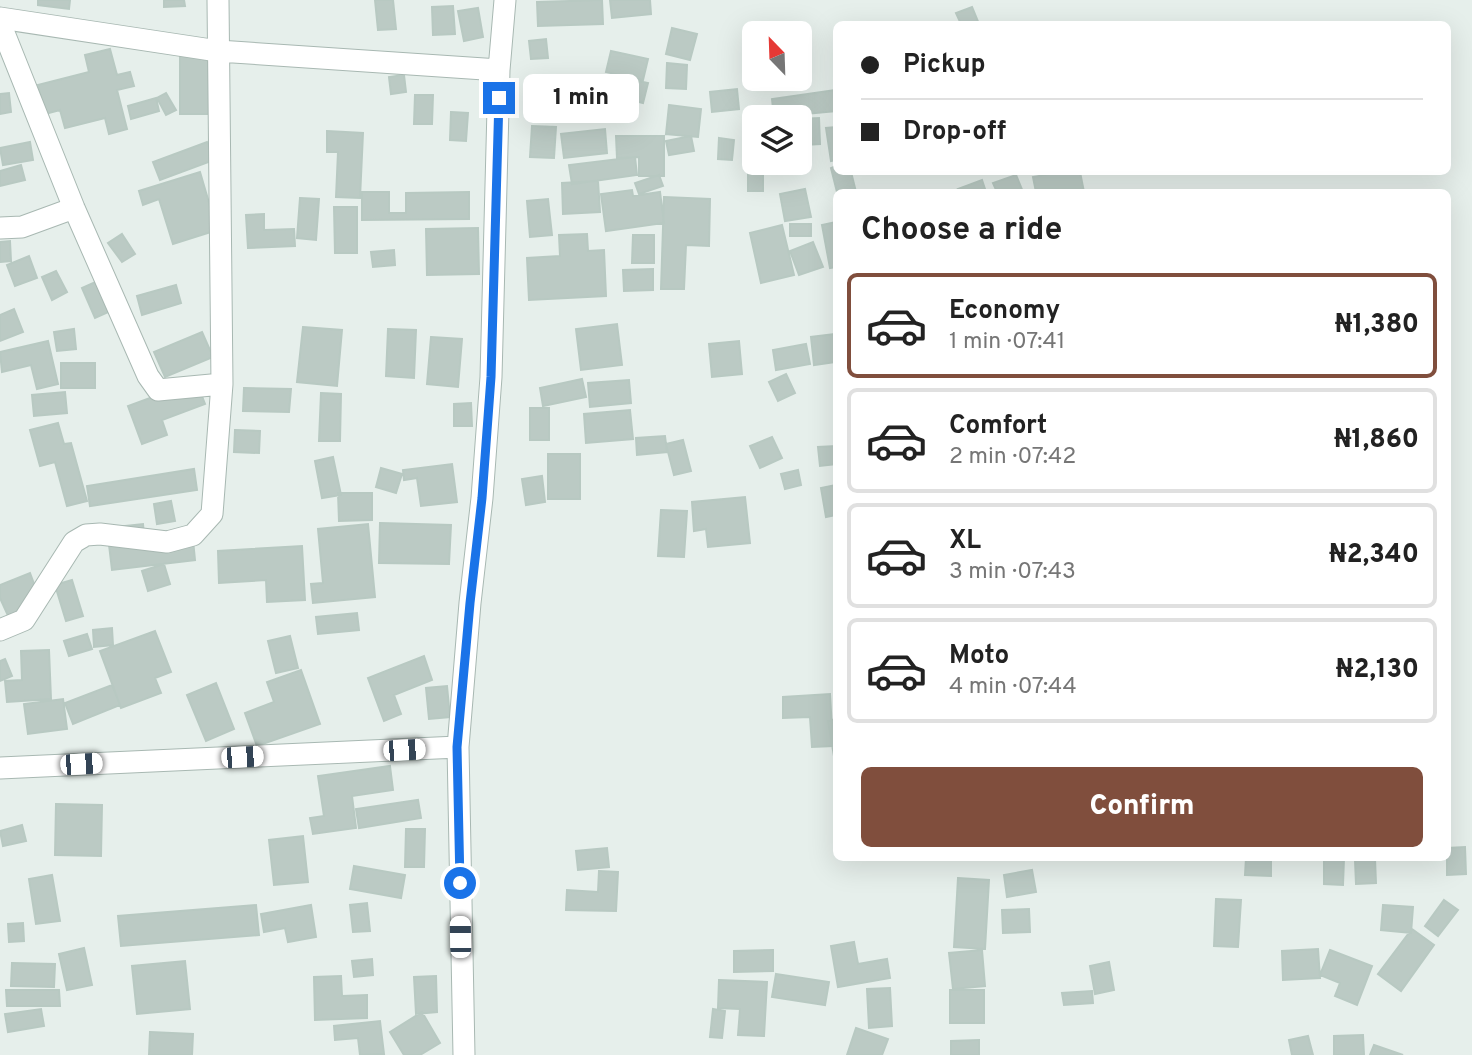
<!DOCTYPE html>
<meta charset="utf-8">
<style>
:root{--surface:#fff;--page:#f2f2f2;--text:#222;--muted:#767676;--line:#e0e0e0;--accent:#804e3d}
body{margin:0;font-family:Overpass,sans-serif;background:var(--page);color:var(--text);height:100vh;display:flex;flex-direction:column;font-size:26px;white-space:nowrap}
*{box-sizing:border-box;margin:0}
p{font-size:23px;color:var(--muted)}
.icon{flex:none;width:38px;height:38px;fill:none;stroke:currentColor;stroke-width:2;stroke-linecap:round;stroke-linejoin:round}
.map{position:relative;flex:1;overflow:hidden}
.side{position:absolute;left:833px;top:189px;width:618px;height:672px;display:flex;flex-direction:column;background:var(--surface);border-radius:10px;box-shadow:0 7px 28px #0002}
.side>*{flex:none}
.guide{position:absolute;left:833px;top:21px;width:618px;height:154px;border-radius:10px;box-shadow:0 7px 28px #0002;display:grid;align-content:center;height:154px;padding:0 28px;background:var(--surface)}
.needle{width:46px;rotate:337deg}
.controls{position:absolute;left:742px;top:21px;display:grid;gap:14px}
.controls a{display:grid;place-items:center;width:70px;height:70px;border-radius:10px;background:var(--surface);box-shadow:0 7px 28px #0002;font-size:35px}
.end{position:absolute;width:32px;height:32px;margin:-16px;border:9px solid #1a73e8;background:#fff;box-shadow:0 0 0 4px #fff}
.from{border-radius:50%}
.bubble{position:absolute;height:49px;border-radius:10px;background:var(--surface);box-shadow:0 7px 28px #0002;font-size:23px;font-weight:800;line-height:49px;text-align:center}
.car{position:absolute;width:21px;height:42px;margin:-21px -10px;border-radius:9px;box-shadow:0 0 5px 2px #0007;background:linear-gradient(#fff 24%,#345 0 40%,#fff 0 76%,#345 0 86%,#fff 0)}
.guide b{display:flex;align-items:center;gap:24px;height:66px;font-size:26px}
.guide b+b{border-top:2px solid var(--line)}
.guide i{width:18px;height:18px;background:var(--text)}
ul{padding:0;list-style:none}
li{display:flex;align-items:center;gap:21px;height:105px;margin:0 14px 10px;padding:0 14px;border:4px solid var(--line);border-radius:10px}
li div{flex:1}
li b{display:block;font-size:26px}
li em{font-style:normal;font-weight:800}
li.selected{border-color:var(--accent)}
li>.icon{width:63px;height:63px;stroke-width:1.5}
h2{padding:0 28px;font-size:32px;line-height:84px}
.primary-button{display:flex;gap:14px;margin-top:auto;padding:14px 28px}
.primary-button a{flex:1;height:80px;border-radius:10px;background:var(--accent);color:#fff;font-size:28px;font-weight:800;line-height:80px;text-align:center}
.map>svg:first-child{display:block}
.building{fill:#bbcac4;stroke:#b8c9c2;stroke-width:2}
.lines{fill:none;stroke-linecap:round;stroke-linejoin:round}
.minor-casing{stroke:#a8b8b2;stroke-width:23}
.minor{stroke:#fff;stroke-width:21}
.route{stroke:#1a73e8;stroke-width:9}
</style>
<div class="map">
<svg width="1472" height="1055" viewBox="0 0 1472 1055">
<rect width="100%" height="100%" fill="#e6efeb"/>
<path class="building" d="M38,0H70L69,9L38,5Z
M164,0H184L185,6L164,7Z
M375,0H393L396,29L378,30Z
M602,0L603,24L538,26L537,2Z
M610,0H650L651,14L612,18Z
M453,6L455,34L433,35L432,7Z
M972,7L979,24H961L956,13Z
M478,8L483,37L464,41L458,11Z
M672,28L697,34L690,60L666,54Z
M546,39L548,58L531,59L529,41Z
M110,49L117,75L130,72L134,86L117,90L127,129L109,134L105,118L65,128L60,110L45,114L38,85L89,72L85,55Z
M611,51L648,59L643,80L606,72Z
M180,53H213V114H180Z
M667,63L687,65L686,89L666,88Z
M404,75L406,92L391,94L389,77Z
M628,79L648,83L643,103L623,98Z
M737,89L739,109L712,112L710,92Z
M836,90V111L774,117L772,99Z
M9,93L11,112L0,114V94Z
M166,93L176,110L166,115L157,98Z
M415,95H433L432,124H414Z
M156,98L159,111L131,119L128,106Z
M669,105L701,109L698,137L666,134Z
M451,112L468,113L466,141L450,140Z
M819,118L820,144L803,145V160H800V119Z
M532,126L556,127L554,158L530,157Z
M836,127V160L831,161L826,128Z
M605,129L607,153L564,158L561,134Z
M327,131L363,133L360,198L336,197L338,152H327Z
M616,136H664V176H639V157L617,158Z
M691,136L694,151L669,155L666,141Z
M719,138L734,140L732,160L718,159Z
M30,142L33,160L3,165L0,148Z
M207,142L214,160L160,180L153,162Z
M635,157L637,175L572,184L569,165Z
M21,165L25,180L0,186V171Z
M836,166V172H851L856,192H837L831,168Z
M200,172L217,230L173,244L159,199L143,205L139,191Z
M1062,172H1080L1084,192H1036L1033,177Z
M748,173H763V191H748Z
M659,175L663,186L639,194L635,183Z
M1016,175L1023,192H997L993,183Z
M982,180L986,192H960L958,189Z
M598,181L600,212L563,214L562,183Z
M805,189L811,217L785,221L780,194Z
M632,190L633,196L660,192L664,223L606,231L601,194Z
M362,192H389V213H406V193L469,192V219L362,220Z
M664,197L710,199L709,246L686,245L684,289H661Z
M300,198L319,199L316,240L297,238Z
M548,199L552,235L530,237L527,201Z
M334,207H357V253H335Z
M264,214V230L294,229L295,246L248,248L246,215Z
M836,222V267L830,268L822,225Z
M790,224H811V236H790Z
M782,225L794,275L761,283L750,233Z
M478,228L479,274L427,275L426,229Z
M122,234L135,254L122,262L108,243Z
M587,234L588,251L604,250L606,296L529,300L527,258L560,256L559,235Z
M633,235H654V263H632Z
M10,241L11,261L0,262V242Z
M813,242L823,267L799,275L790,251Z
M394,250L395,265L373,267L371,252Z
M29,256L37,278L15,286L7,265Z
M653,269V290L624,291L623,270Z
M56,271L67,292L52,300L42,277Z
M111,275L124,305L95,318L82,288Z
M176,285L181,303L142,315L137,296Z
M14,309L23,332L0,341V315Z
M617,324L622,365L581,370L576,329Z
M303,327L342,330L337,386L297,382Z
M74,329L76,349L57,351L54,332Z
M388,329L416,330L414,378L386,376Z
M202,332L213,357L165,377L154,352Z
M836,334V362L814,365L811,337Z
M431,337L462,339L458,387L427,384Z
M48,341L58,384L37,389L31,365L2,372L0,352Z
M739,341L742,374L712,377L709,344Z
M806,344L810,364L776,370L773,350Z
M61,363H95V388H61Z
M786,374L795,393L778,401L769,382Z
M582,379L586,397L543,406L540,388Z
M629,380L631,403L590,407L588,383Z
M196,381L205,404L162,420L167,435L142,444L128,406Z
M244,388L291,389L289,412L243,411Z
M65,392L67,413L34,416L32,395Z
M321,393L341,394L340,441H319Z
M471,403L472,426H454V404Z
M530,408H549V440H530Z
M630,410L633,439L586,443L584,414Z
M58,423L64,444L71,443L87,501L67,506L55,462L40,466L30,430Z
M235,430L260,431L259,453L234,452Z
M665,436L667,452L637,455L636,438Z
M772,437L782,458L760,468L750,446Z
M683,440L691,471L674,475L666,444Z
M836,446V464L820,466L818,447Z
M548,454H580V499H548Z
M333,457L341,495L322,498L315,461Z
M452,464L457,502L421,506L417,478L404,480L403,470Z
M381,468L402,474L396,493L376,487Z
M194,469L197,490L90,506L87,486Z
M798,470L801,485L785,489L781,474Z
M542,476L545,502L526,505L522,479Z
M836,485V515L826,517L821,488Z
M338,493H372V520L339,521Z
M745,497L750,543L708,547L706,529L694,531L692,502Z
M171,501L175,521L157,524L154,504Z
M661,510L687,511L684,557L658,556Z
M380,523L451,525L449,564L379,563Z
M143,524L145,545L193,540L195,560L112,570L107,528Z
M368,524L375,597L313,603L311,584L323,583L318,529Z
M302,546L305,600L267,602L266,580L219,583L218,551Z
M164,564L170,584L148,591L142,571Z
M30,573L43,608L10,620L0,598V585Z
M72,580L83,616L66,621L55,585Z
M357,613L359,630L318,634L316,617Z
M112,628L113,645L94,647L93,630Z
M155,631L171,672L155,678L161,693L121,708L100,651Z
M87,634L92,649L69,656L64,641Z
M290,636L298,668L276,673L268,641Z
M49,650L51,699L7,702L5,681L22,680L21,651Z
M424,656L432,680L394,695L401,714L384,721L368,678Z
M5,659L12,676L0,681V661Z
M301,670L320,724L257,746L245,713L274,702L267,682Z
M216,683L234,729L206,741L187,695Z
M112,685L120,705L73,724L65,703Z
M447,686L450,717L429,719L426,688Z
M830,694L833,746L812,747L810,717L783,718V697Z
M63,699L67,729L28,734L24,704Z
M836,719V768L828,721Z
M390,766L393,790L352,796L356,828L313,834L310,818L324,816L318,776Z
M418,800L421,818L359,828L356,809Z
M56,804L102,805L101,856L55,855Z
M22,825L26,841L3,846L0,831Z
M406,829H425L424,867H405Z
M303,836L308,882L274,885L269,840Z
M1465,847L1466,874L1447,875V848Z
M607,848L609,867L578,870L576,851Z
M1246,858H1271V876L1245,875Z
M1324,858H1344L1343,885L1324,884Z
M1375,859L1376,883L1356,884L1355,860Z
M354,866L405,875L401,898L350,889Z
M1032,870L1036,892L1007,897L1004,875Z
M599,871L618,872L616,911L566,910L567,890L598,892Z
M52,875L60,921L36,924L29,879Z
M958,878L989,880L985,949L954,947Z
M1216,899L1241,900L1238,947L1214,946Z
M1444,900L1458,910L1438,936L1425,926Z
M367,903L370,931L353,932L350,905Z
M256,905L259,935L121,946L118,916Z
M311,905L316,937L288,942L285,928L264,932L261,914Z
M1383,905L1413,907L1411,933L1381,930Z
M1029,909L1030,932L1003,933L1002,910Z
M23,923L24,941L9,942L8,924Z
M1412,929L1434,945L1401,991L1378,974Z
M854,942L858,964L887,959L890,978L838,987L831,946Z
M84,948L92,985L67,990L59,954Z
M1318,949L1320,978L1283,980L1282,951Z
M773,950V971L734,972V951Z
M982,950L985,986L953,989L949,953Z
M1330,950L1372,966L1357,1005L1335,996L1340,983L1320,975Z
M372,959L373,975L354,977L352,961Z
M185,961L190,1009L137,1014L132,966Z
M1109,962L1114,990L1095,994L1090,966Z
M12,963L55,964L54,987L11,986Z
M776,974L829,982L825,1005L772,997Z
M341,976L342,996L367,995V1018L315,1020L314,977Z
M436,976L437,1012L416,1014L414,977Z
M719,980L767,982L764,1036L738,1035L740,1009L718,1008Z
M890,988L892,1026L869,1028L867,989Z
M6,990H59L60,1006H7Z
M950,990H984V1023H950Z
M1092,991L1093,1003L1064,1005L1062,993Z
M41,1009L44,1026L8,1032L5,1014Z
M713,1009L725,1011L722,1038L710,1037Z
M422,1012L440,1043L420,1055H404L390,1032Z
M380,1021L384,1054L360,1055L358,1038L335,1040L334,1026Z
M856,1028L888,1039L882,1055H847Z
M150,1032L193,1034L192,1055H149Z
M1363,1035L1364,1055H1334V1036Z
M1308,1036L1313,1055H1292L1289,1040Z
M979,1040V1055H951V1041Z
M1374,1045L1403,1055H1370Z"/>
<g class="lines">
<defs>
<path id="minor" d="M0,18L218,51L499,70
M0,23L74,208L148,376L158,390L222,384
M0,228L22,227L74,208
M0,630L24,620L74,542L86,535L100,534L167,542L193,535L212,514L222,384L218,0
M0,768L458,747
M464,1055L458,747L470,603L482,498L491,377L499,70L505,0"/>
</defs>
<use href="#minor" class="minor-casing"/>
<use href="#minor" class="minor"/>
</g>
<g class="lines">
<path class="route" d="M460,883L457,747L470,603L482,498L491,377L499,98"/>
</g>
</svg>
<div class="controls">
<a><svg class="needle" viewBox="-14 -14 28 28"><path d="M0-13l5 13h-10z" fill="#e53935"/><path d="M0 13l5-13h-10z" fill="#767676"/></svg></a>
<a><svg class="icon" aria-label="layers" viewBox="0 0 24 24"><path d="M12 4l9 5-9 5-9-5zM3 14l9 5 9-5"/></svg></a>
</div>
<i class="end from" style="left:460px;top:883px"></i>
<i class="end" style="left:499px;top:98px"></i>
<div class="bubble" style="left:523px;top:74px;width:116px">1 min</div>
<i class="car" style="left:404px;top:750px;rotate:87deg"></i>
<i class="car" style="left:242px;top:757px;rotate:87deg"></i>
<i class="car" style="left:81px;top:764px;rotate:87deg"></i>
<i class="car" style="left:460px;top:937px;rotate:359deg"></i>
<div class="guide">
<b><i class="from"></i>Pickup</b>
<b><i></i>Drop-off</b>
</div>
<section class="side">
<h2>Choose a ride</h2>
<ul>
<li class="selected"><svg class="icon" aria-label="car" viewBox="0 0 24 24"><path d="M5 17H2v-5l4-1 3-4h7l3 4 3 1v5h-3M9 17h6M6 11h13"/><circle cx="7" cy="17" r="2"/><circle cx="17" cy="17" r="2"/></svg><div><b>Economy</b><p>1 min · 07:41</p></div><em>₦1,380</em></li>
<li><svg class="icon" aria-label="car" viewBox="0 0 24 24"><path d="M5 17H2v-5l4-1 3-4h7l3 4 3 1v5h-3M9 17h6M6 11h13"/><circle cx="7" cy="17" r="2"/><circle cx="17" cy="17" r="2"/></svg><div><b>Comfort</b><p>2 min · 07:42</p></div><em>₦1,860</em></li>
<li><svg class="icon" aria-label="car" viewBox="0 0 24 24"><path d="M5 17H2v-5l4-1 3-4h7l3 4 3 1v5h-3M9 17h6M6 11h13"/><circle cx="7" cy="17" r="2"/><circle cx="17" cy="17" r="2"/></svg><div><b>XL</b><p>3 min · 07:43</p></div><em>₦2,340</em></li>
<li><svg class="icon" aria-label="car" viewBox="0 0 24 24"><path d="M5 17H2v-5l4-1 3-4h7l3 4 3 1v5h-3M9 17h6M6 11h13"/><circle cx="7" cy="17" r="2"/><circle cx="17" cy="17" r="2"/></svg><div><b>Moto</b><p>4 min · 07:44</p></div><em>₦2,130</em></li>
</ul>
<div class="primary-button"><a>Confirm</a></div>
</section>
</div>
